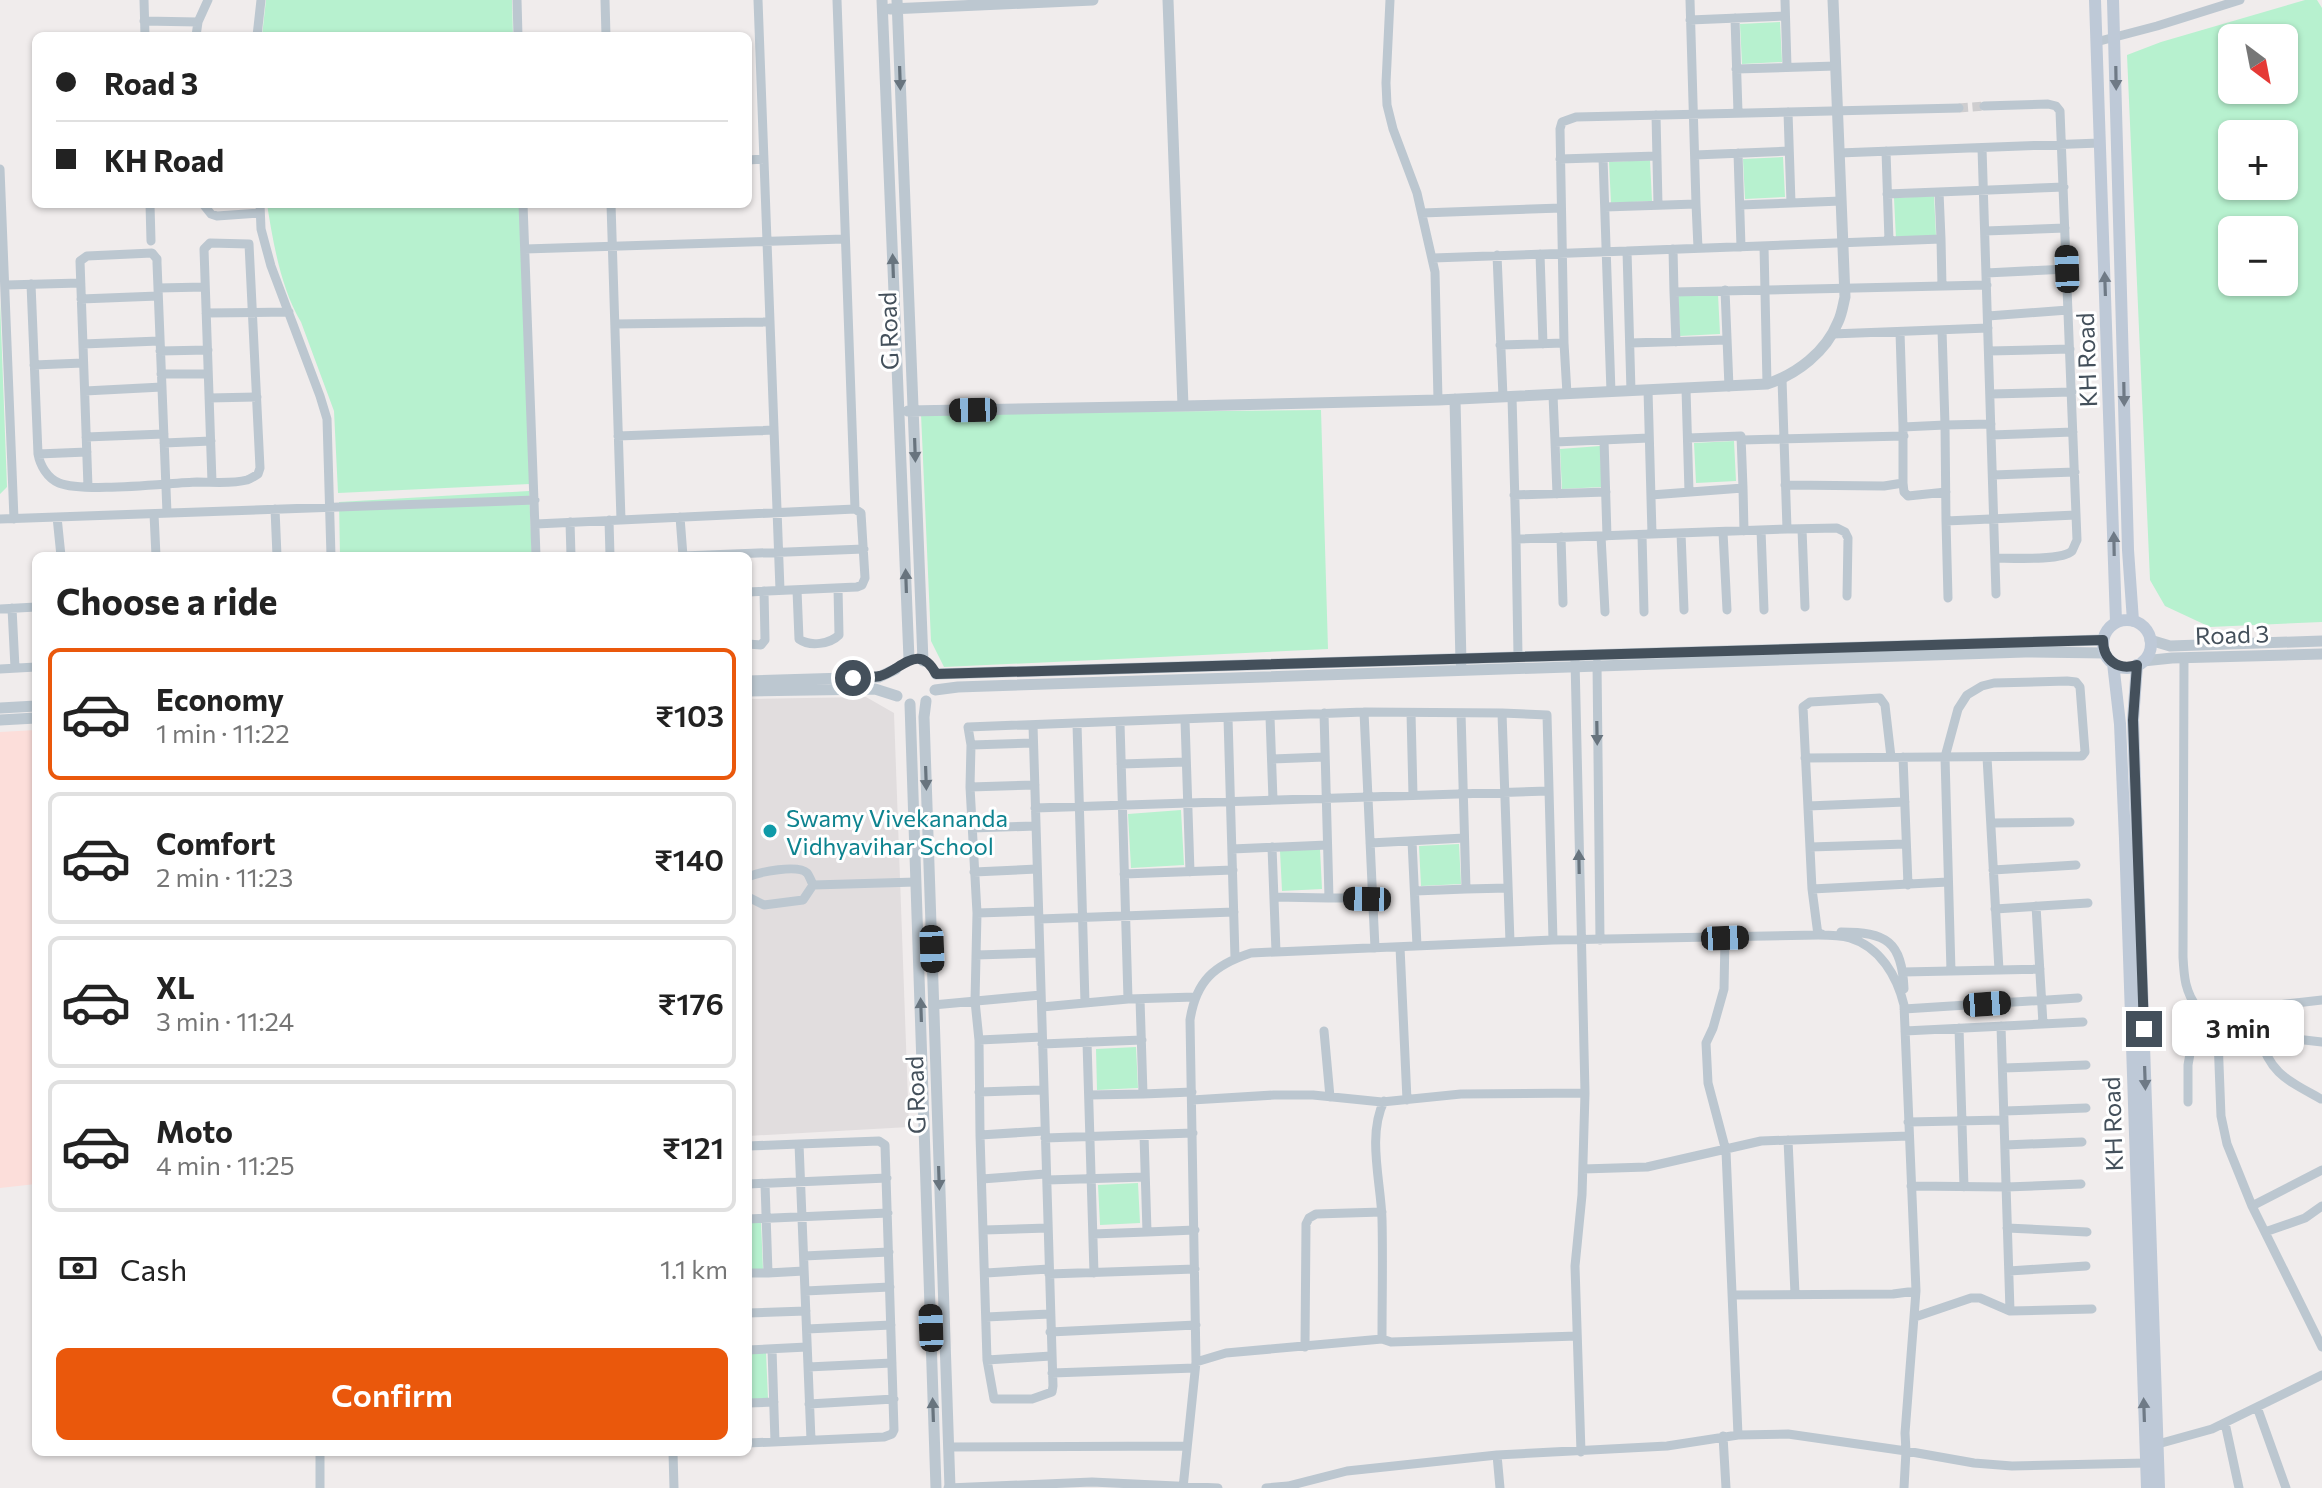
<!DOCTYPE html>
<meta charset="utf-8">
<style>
:root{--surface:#fff;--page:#f6f6f6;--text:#222;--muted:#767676;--line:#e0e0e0;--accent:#ea580c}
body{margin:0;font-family:Commissioner,sans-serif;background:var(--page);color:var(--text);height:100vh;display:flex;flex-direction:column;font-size:30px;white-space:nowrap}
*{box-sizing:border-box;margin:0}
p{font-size:26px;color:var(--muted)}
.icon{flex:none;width:44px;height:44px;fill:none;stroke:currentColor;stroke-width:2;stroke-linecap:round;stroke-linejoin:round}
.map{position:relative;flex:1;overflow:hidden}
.sheet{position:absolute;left:32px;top:552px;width:720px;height:904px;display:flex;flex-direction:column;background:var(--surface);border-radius:12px;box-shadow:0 2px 6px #0004}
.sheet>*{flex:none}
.banner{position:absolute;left:32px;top:32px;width:720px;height:176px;border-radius:12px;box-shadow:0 2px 6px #0004;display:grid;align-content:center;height:176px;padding:0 24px;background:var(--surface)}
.needle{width:52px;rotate:148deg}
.tools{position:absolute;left:2218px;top:24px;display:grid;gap:16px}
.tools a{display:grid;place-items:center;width:80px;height:80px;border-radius:12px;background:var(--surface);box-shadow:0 2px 6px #0004;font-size:40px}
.end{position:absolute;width:36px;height:36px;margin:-18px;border:10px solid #44505b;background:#fff;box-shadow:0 0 0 4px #fff}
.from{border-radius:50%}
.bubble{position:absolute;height:56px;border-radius:12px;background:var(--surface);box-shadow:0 2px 6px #0004;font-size:26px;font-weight:600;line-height:56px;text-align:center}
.car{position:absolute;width:24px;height:48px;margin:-24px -12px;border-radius:10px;box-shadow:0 0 6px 2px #0007;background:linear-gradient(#222 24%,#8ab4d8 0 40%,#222 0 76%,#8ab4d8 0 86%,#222 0)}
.banner b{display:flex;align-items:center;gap:28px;height:76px;font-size:30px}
.banner b+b{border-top:2px solid var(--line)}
.banner i{width:20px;height:20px;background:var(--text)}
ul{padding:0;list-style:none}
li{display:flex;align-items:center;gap:24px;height:132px;margin:0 16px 12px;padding:0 8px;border:4px solid var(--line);border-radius:12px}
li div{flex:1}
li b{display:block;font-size:30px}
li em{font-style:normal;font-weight:600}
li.selected{border-color:var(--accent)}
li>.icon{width:72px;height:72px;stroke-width:1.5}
h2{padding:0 24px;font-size:36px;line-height:96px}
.pay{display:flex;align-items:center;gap:20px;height:88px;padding:0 24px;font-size:30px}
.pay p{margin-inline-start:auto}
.action{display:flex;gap:16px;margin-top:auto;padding:16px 24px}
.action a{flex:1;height:92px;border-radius:12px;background:var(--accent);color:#fff;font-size:32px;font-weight:600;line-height:92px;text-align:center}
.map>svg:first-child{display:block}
.education{fill:#e1ddde}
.medical{fill:#fcdeda}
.green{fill:#b7f1cf;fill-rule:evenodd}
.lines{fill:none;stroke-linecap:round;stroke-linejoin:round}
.minor-tunnel{stroke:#cecdcf;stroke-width:9;stroke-dasharray:9 4.5;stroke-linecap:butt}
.minor{stroke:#bcc7d0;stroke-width:9}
.tertiary{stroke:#bcc7d0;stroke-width:11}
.secondary{stroke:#bec9d7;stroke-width:12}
.oneway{fill:#68747e}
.oneway2{fill:#6f7a86}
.route{stroke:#44505b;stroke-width:10}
.culture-dot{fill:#0f9aa8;stroke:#fff;stroke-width:3}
.labels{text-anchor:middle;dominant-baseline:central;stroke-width:6;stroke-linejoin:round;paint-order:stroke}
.street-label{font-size:24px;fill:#44505b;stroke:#fff}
.culture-label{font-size:24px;fill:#0d838f;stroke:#fff;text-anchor:start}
</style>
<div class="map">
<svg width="2322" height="1488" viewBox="0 0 2322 1488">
<rect width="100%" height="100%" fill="#f0ecec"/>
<path class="education" d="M866,697L894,713L909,1127L748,1136V699Z"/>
<path class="medical" d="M36,730V1184L0,1188V732Z"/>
<path class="green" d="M266,0H512L513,36H262Z
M2305,0H2317L2322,8V622L2210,627L2165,606L2150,580L2127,55L2161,42ZM2232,38H2284V90H2232ZM2232,134H2284V186H2232ZM2232,230H2284V282H2232Z
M1780,22L1782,62L1742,64L1740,24Z
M1783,157L1785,197L1745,199L1743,159Z
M1650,160L1652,201L1611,203L1609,162Z
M1934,196L1936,236L1896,239L1894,198Z
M267,204H520L530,484L338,493L334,411L301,322C281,289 273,242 267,204Z
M1718,294L1720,334L1680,336L1678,296Z
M0,301L7,487L0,494Z
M1321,410L1328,649L944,667L931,641L921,414Z
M1734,441L1736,481L1696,483L1694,443Z
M1600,446L1602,487L1562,489L1560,449Z
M529,491L532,556H340L339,502Z
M1181,810L1184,865L1131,868L1128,814Z
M1459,844L1461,884L1421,886L1419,846Z
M1320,849L1322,889L1282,891L1280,851Z
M1136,1047L1138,1088L1097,1090L1096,1049Z
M1138,1183L1140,1223L1100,1225L1098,1185Z
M748,1222H761L763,1270H748Z
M748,1352H766L768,1399L748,1400Z"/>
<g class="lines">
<path class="minor-tunnel" d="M1959,108L1984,106"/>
<path class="minor" d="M144,0L145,36
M517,0L518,36
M605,0L606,36
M758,0L780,590
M1390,0L1386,83L1387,105L1393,129L1417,193L1435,272L1438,400
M1690,0L1696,204
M1785,0L1787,67
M1735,18L1738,113
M1690,20L1785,16
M144,21L198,22
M196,36L198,22L208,0
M257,36L261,0
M2096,42L2157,26L2240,0
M1736,69L1836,66
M1984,106L2048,104L2056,106L2060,111L2077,540C2076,542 2073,549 2072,551C2062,561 2011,558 1995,558
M1788,112L1791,203L1841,201
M1656,115L1658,205
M1982,148L1996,594
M1886,151L1889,241
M1738,153L1741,247
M1839,153L2100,143
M1695,155L1789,151
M1603,158L1611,392
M1560,159L1657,156
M748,160L764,159
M0,169L14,519
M1939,192L1941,239
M1887,194L2064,187
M150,204L151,241
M203,204L211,214L217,216L260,213
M260,204L261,229L271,266L320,396L327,419L331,556
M523,204L536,556
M611,204L621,520
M1740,205L1791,203
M1605,207L1696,204L1698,248
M1422,213L1561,208
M1985,231L2065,228
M1764,246L1767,384
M525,249L844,239
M1673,249L1674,292
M1540,254L1543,344
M1497,255L1503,397
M1433,258L1627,251
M1986,273L2067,269
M31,284L38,454C40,465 47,478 59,483C84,493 167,483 197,482C213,482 232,484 247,480C250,479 255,476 258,474L260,468L249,244L210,243L204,249L212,482
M6,285L80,283
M158,288L205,287
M1725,290L1729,387
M81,299L158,296
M206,313L289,312
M1988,316L2068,310
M615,324L770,322
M1900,332L1903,427L1945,425L1942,330
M1832,334L1988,328
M1676,342L1674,292L1987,285
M1630,343L1727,340
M83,344L159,341
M1500,345L1564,343
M160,351L208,350
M1989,351L2070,349
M34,365L83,363
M161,374H208
M1782,379L1787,529L1837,528L1845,532L1848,538L1847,596
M1686,389L1689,492
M1648,390L1652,534
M85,391L162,387
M1631,391L1627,251L1941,239L1942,286
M1567,394L1564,343L1560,129L1562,122L1576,117L1959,108
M1990,394L2072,392
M1553,395L1555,442L1649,438
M1512,397L1516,539L1787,529
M209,398L257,397
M1991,424L1945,425L1946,521L2076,515
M1991,435L2073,432
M618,436L774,430
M86,437L164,434
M1604,440L1607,536
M1742,440L1904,436
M1555,442L1557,494
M164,443L211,441
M38,454L87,452
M1993,475L2075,472
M1903,483L1904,492L1908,496L1946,492
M1785,485L1884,486L1903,483V427
M88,487L80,261L87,256L152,253L157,259V263L167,513
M1743,488L1744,531
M1514,495L1606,492
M1651,495L1743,488L1741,436L1688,438
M275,509L277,556
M154,514L156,556
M57,517L61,556
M680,517L683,556L864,549
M0,519L535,500
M609,520L610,556
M1946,521L1948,598
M570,522L571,556
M536,524L855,509
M1802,529L1805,607
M1761,530L1764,610
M1723,532L1727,610
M1681,533L1684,610
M1642,535L1644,612
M1601,536L1605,612
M1561,537L1563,603
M1516,539L1518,656
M797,590L799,639C810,647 830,644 839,635L838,588
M748,592L857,587L862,585L865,578L861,513L855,509L837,0
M12,608L15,668
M0,609L36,607
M748,644L761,645L765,640L764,591
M2184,658L2183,957C2184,977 2185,992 2198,1009L2217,1012L2322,1000
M1575,660L1585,1093L1582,1195L1575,1266L1581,1452
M1597,663L1600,940
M0,669L36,667
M1364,712L1375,948
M1324,713L1329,898H1373
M1411,713L1413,795
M1461,713L1466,889L1508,888
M1502,713L1510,942
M1270,717L1273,800
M1228,718L1235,958
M1185,720L1190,872
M1120,723L1128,999
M1077,724L1085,1003
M1033,725L1053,1386L1052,1392L1032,1399H994L987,1360L980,1135L979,1040L975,1001L977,913L970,787L971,745L968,727L1364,712L1502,713L1547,715L1553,940
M971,745L1033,743
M1903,757L1908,885
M1805,758L2082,756L2085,752L2080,687L2076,682L2067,681L1994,683L1982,686L1967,695L1958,709L1945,757L1951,971
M1272,759L1325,757
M1121,764L1186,762
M970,787L1035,785
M1808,806L1905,802
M1035,808L1548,791
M1991,823L2070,822
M972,828L1036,826
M1412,841L1417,946
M1370,843L1464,838
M1272,847L1276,952
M1810,847L1906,844
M1232,849L1327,845
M1993,870L2076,865
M974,872L1037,869
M1124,874L1233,870
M748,877C759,872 798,864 807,873C809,875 812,883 813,885
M1812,889L1948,882
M1415,891L1466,889
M748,897L764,905L803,900L813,885L916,882
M1275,897L1329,898
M2036,906L2043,1024
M1995,909L2088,903
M977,913L1038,911
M1039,919L1234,912
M1841,932C1886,932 1902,941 1904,989
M1822,934L1818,935L1812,889L1803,707L1810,702L1880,698L1885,705L1891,757
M1725,938L1724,989L1713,1028L1706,1043L1708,1083L1726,1151L1738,1435
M1400,947L1407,1100
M976,955L1040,953
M1999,970L2040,969
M1903,972L1999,970L1987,757
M1140,999L1143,1094L1192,1092
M933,1005L1041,995
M1042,1007L1128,999L1195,997
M1904,1009L2078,998
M2217,1012L2221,1116L2227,1144L2252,1206L2322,1347
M2217,1022L2252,1034L2322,1042
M2001,1026L2010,1311L2092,1309
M1959,1028L1964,1187
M1324,1031L1330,1097
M1905,1031L2083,1022
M2259,1035C2270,1074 2287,1080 2321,1099
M979,1040L1042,1037
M1087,1042L1094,1273
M1042,1044L1142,1040
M2003,1068L2086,1065
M979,1092L1043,1090
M1089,1095L1143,1094
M1192,1100L1274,1095H1313L1382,1102L1461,1094L1585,1093
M1384,1101C1367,1136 1381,1182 1382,1219C1383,1259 1382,1299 1382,1339L1391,1342L1577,1336
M2188,1102V1065L2198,1009
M2004,1111L2086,1108
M1908,1122L2004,1120
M980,1135L1044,1131
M1144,1135L1147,1232L1195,1230
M1045,1138L1193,1133
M1788,1140L1795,1294
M2005,1145L2082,1142
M748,1146L799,1144L811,1440
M1583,1169L1647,1167L1761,1141L1909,1136
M982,1179L1045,1174
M1047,1180L1145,1177
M748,1184L887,1178
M765,1184L768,1273L804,1271
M1911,1186L2006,1187L2081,1184
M2252,1206L2322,1170
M748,1219L888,1213
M2007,1228L2087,1232
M984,1230L1048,1228
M2265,1232L2305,1218L2322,1206
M1093,1234L1147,1232
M804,1256L889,1252
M2009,1271L2086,1266
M748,1273H768
M986,1273L1049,1269
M1049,1274L1195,1269
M805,1291L890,1287
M1734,1295L1893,1294L1916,1291
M748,1313L806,1311
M986,1317L1050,1314
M1915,1317L1971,1298H1980L2010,1311
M807,1329L891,1325
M1050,1332L1196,1325
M1305,1347L1306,1224L1309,1218L1316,1214L1382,1212
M772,1349L775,1442
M748,1350L807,1347
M987,1360L1051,1356
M1196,1362L1226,1353L1382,1339
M808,1367L892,1363
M1052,1373L1195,1368
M748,1403L774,1402
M809,1404L894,1399
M2257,1407L2286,1488
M2225,1423L2239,1488
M1723,1436L1726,1488
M748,1443L884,1437L892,1434L894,1430L885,1145L879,1141L799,1144
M2158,1444L2212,1429L2322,1375
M949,1447L1187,1446
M673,1452L674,1488
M1497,1455L1500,1488
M320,1488V1452
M948,1488L1092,1482L1218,1488
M1183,1488L1196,1362L1190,1020C1196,981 1214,965 1251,953L1553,940L1818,935C1828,935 1840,935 1850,938C1880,947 1897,976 1904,1005L1916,1291L1905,1433L1906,1451L1904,1488
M1266,1488L1288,1486L1347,1471L1497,1455L1667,1446L1738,1435L1788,1434L1906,1451L1974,1463L2012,1466L2146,1463"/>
<path class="tertiary" d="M882,0L909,659
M897,0L923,661
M1168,0L1183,406L1438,400L1767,384C1797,374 1826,352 1838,322C1842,314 1843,305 1845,297L1833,0
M890,9L1093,0
M1455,399L1461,663
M908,411L1183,406
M2150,640L2170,646L2322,641
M2143,661L2172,658L2322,654
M936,674L2103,640
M748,681L879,677L896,669
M935,690L958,687L2025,652L2105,653
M748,691L875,689L897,696
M926,701L924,717L950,1488
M910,704L936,1488
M0,708L36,706
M0,720L36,718"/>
<path class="secondary" d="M2095,0L2116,622
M2113,0L2128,550L2133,621
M2103 644a24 24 0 1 1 48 0a24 24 0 1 1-48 0Z
M2113,663L2120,724L2125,839L2147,1488
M2137,665L2133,720L2159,1488"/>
</g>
<defs><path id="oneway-solid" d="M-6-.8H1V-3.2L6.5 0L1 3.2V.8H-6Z" transform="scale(2)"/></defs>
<g class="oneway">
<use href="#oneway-solid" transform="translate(900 78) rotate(88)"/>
<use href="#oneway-solid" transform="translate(893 266) rotate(-92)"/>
<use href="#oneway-solid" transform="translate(915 450) rotate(88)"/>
<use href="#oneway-solid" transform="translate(906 581) rotate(-92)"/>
<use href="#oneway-solid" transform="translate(1597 733) rotate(89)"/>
<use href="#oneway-solid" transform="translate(926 778) rotate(88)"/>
<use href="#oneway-solid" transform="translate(1579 862) rotate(-91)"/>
<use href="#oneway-solid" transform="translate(921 1010) rotate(-92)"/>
<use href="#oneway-solid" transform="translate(939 1178) rotate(88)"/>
<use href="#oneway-solid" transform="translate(933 1410) rotate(-92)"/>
</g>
<g class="oneway2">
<use href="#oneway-solid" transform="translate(2116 78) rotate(89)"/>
<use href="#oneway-solid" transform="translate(2105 284) rotate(-92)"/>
<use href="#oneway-solid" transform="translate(2124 394) rotate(89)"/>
<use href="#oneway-solid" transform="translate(2114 544) rotate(-91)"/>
<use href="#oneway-solid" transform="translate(2145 1078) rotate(88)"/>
<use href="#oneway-solid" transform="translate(2144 1410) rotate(-92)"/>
</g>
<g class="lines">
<path class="route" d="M853,678C861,677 871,678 880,676C900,671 919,641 936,674L2103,640C2103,660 2118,671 2137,665L2133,720L2144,1029"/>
</g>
<circle class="culture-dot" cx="770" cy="831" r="8"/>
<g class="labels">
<g class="street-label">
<text transform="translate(888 331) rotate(-92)">G Road</text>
<text transform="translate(2086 360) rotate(-92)">KH Road</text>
<text transform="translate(2232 634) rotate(-2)">Road 3</text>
<text transform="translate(915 1095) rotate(-92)">G Road</text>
<text transform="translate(2112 1124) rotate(-92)">KH Road</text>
</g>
<g class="culture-label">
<text x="786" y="817">Swamy Vivekananda<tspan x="786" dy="28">Vidhyavihar School</tspan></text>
</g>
</g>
</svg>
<div class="tools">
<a><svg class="needle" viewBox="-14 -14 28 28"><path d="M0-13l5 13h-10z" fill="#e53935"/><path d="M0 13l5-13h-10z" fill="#767676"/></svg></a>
<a>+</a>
<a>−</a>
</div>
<i class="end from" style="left:853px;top:678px"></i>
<i class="end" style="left:2144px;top:1029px"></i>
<div class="bubble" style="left:2172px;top:1000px;width:132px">3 min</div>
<i class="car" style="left:2067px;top:269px;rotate:358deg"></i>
<i class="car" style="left:973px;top:410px;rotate:269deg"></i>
<i class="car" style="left:1367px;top:899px;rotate:271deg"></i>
<i class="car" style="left:1725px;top:938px;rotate:88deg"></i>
<i class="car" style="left:932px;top:949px;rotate:178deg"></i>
<i class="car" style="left:1987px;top:1004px;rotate:86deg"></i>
<i class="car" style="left:931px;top:1328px;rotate:358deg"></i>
<div class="banner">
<b><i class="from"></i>Road 3</b>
<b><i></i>KH Road</b>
</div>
<section class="sheet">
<h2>Choose a ride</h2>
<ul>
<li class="selected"><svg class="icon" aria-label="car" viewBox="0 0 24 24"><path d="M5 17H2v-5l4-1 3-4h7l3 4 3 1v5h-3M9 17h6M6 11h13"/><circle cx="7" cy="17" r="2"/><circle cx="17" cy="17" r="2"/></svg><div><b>Economy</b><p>1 min · 11:22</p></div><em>₹103</em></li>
<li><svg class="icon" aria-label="car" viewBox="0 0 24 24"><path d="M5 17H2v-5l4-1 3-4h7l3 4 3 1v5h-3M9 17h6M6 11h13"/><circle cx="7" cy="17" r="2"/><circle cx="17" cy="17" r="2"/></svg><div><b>Comfort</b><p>2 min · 11:23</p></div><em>₹140</em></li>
<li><svg class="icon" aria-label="car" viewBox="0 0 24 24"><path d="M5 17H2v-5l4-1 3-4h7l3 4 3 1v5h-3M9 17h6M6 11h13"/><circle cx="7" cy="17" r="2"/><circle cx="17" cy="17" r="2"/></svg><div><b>XL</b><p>3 min · 11:24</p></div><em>₹176</em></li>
<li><svg class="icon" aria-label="car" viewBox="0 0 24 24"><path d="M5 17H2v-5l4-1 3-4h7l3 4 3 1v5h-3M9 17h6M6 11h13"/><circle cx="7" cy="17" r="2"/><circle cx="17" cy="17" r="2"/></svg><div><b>Moto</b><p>4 min · 11:25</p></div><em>₹121</em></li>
</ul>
<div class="pay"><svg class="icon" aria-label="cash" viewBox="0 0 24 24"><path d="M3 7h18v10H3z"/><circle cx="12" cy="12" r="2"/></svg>Cash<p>1.1 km</p></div>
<div class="action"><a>Confirm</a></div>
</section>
</div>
